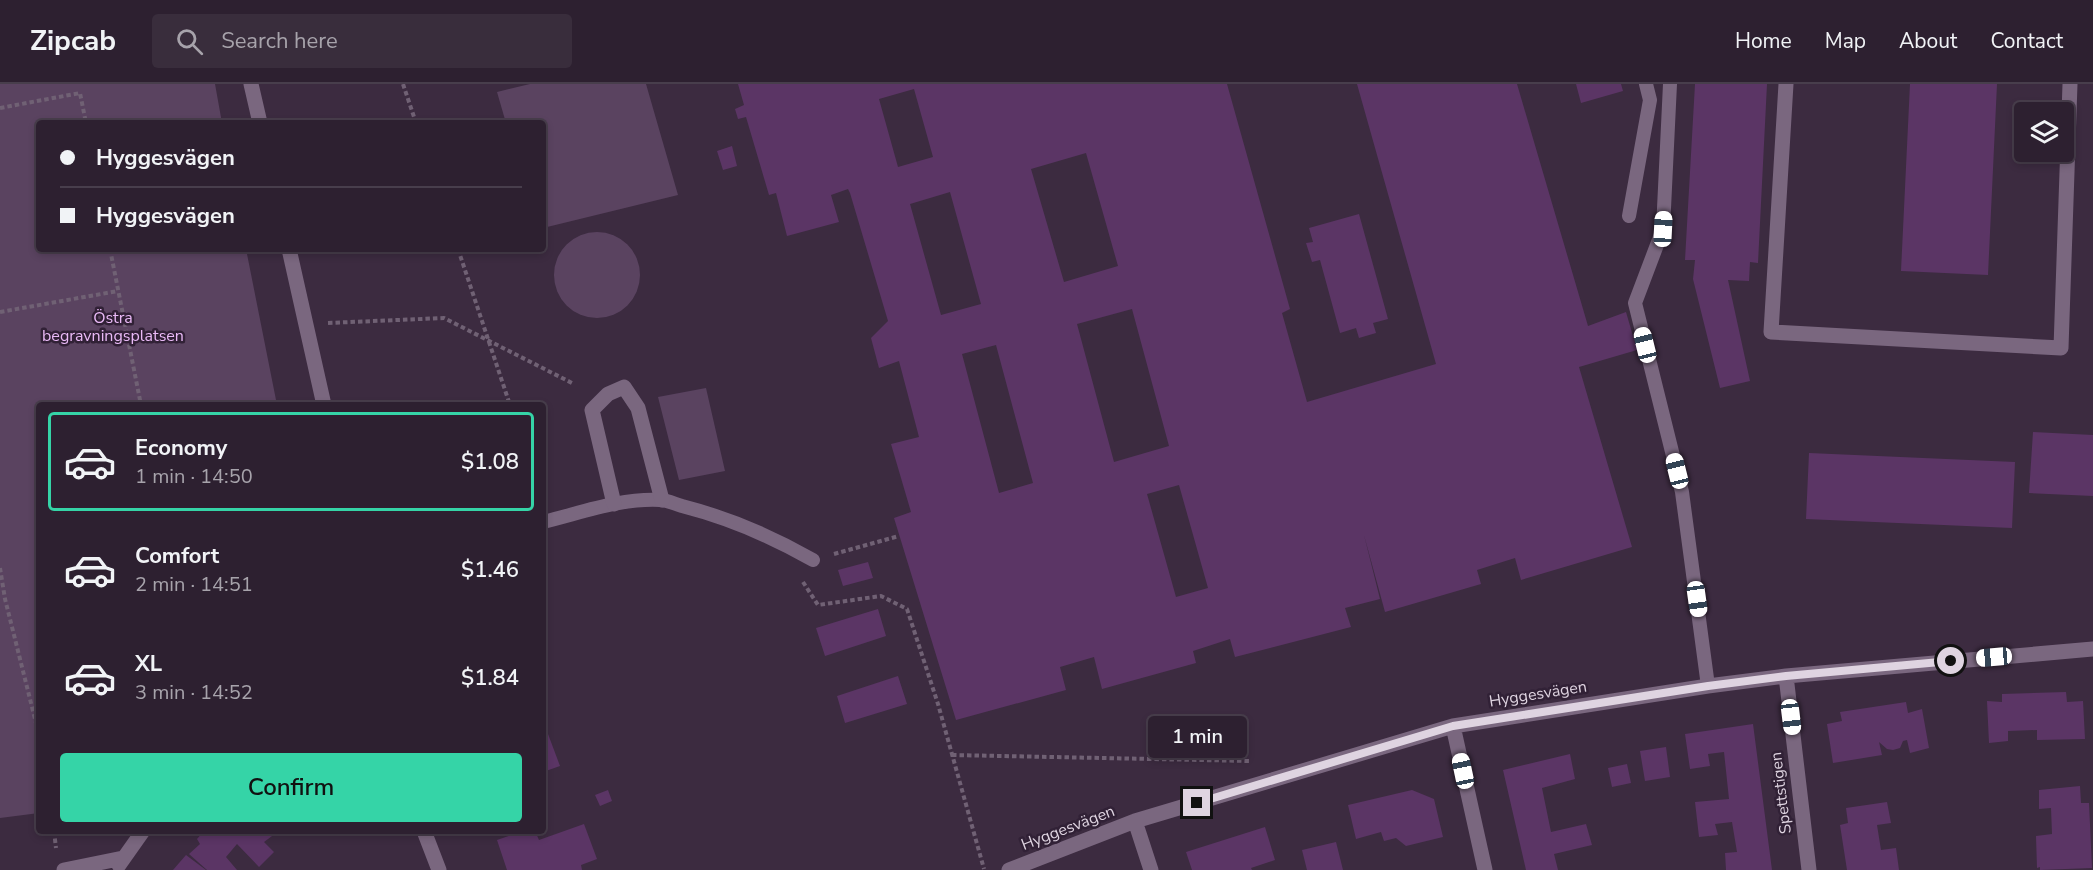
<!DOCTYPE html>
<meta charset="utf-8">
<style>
:root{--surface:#2d2030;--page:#392d3c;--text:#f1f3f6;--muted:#a7a3ab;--line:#483e4c;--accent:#35d4a7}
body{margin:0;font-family:"Nunito Sans",sans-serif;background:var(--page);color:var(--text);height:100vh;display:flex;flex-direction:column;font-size:22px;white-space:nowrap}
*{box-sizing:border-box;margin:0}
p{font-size:20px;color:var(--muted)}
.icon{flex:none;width:33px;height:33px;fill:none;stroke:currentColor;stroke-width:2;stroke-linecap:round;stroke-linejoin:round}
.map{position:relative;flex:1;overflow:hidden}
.details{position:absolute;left:36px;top:318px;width:510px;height:432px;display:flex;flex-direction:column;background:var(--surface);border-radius:6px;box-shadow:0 3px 9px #0003,0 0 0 2px var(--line)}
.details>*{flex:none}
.guide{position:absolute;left:36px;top:36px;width:510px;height:132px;border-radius:6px;box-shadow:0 3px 9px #0003,0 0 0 2px var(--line);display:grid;align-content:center;height:132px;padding:0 24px;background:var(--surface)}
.fabs{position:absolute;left:2014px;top:18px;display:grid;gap:12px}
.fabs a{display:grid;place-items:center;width:60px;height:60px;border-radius:6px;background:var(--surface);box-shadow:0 3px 9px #0003,0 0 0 2px var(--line);font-size:30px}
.end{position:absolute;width:27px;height:27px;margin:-14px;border:8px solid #dfd4e1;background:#111;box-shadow:0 0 0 3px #111}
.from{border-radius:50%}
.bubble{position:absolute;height:42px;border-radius:6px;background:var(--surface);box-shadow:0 3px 9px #0003,0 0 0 2px var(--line);font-size:20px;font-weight:600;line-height:42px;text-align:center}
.car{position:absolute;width:18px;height:36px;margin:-18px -9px;border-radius:8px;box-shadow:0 0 4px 2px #0007;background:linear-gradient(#fff 24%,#345 0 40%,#fff 0 76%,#345 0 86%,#fff 0)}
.guide b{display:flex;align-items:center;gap:21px;height:57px;font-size:22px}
.guide b+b{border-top:2px solid var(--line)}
.guide i{width:15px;height:15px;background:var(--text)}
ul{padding:10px 0 0;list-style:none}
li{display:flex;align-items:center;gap:18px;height:99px;margin:0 12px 9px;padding:0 12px;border:3px solid transparent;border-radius:6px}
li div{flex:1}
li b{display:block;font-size:22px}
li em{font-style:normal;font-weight:600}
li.on{border-color:var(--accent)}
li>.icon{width:54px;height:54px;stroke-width:1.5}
.primary-button{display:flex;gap:12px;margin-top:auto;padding:12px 24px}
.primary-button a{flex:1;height:69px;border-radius:6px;background:var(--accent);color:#111;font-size:24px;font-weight:600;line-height:69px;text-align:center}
header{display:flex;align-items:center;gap:36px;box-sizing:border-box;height:84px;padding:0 30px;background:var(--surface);border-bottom:2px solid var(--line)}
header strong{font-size:28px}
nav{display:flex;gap:33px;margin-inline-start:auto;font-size:21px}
.search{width:420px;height:54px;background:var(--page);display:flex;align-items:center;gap:15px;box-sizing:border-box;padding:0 21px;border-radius:6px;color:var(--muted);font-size:22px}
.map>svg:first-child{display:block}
.green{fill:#5a4360}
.building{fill:#5b3565;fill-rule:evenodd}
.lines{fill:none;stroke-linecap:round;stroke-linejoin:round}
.path{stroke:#706174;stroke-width:4;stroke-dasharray:4.5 3;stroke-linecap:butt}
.service{stroke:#7a677f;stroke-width:14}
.minor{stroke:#7a677f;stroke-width:15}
.route{stroke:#dfd4e1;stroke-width:8}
.labels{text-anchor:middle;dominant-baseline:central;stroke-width:5;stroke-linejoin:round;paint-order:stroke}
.park-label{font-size:16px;fill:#eabaf7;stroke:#312136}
.street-label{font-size:16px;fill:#dfd4e1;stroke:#312136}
</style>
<header>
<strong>Zipcab</strong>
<div class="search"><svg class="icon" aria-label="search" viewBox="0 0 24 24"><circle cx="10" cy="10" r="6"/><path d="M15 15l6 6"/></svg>Search here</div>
<nav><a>Home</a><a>Map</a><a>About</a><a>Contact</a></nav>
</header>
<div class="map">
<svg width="2093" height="786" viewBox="0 0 2093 786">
<rect width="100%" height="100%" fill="#3c2b40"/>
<path class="green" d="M0,0H215L222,39H39V165H246L277,321H39V729L0,734Z
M530,0H646L678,111L543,144V39H506L497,8Z
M554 191a43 43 0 1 1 86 0a43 43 0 1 1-86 0Z
M706,304L725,387L679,396L658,313Z"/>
<path class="building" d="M738,0H1227L1290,225L1282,229L1307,318L1436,280L1357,0H1517L1588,242L1626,228L1637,266L1579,283L1632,463L1521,496L1515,474L1477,486L1481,500L1385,528L1364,451L1380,515L1345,524L1351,543L1235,573L1230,555L1193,567L1196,579L1102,605L1094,573L1060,583L1066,606L956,636L894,434L911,428L891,360L919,353L899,277L879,284L871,254L888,237L850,109L848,105L831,111L839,138L787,152L776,109L769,111L746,33L738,35L735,25L744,21ZM914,5L933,73L898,83L879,15ZM1086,69L1118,182L1064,198L1031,85ZM950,108L981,220L941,231L910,120ZM1132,225L1169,362L1114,378L1077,240ZM996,261L1033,399L999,409L962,270ZM1179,401L1208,504L1176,513L1147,410Z
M1576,0H1621L1623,7L1581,19Z
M1695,0H1767L1758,179L1750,178L1749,197L1728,196L1750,297L1720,304L1693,195L1695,176H1685Z
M1910,0H1997L1988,191L1901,187Z
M732,62L737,82L723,86L717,67Z
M1359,130L1388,235L1373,239L1376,249L1359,254L1356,244L1340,249L1320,176L1312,178L1306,159L1313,158L1309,144Z
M2033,348L2093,351V412L2029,409Z
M1809,369L2015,378L2012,444L1806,435Z
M868,478L873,494L843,502L838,486Z
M878,525L886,552L825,572L816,544Z
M898,592L907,620L845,639L837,612Z
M2066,608L2067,618L2083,617L2085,655L2037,656V646L2008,647V657L1989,659L1987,617L2002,618V610Z
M1906,618L1908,629L1922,625L1929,664L1910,669L1907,656L1903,657L1900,664L1893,666L1887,665L1879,658L1882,671L1833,679L1827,640L1842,637L1840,628Z
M1753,640L1772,786H1726L1725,769L1737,768L1732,738L1715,740L1718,751L1699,753L1695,718L1729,715L1724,668L1708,670L1710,682L1690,685L1685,650Z
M548,650L560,682L543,688V651Z
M1666,663L1670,693L1645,697L1640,667Z
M1570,670L1575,695L1542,704L1551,748L1586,740L1592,761L1554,770L1558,786H1526L1503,686Z
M1627,680L1631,699L1612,703L1608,684Z
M2080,702L2081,719H2089L2092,784L2040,786V783L2037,784L2036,752L2052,750L2051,724L2039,725V706Z
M608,706L612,717L600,722L595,711Z
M1412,706L1434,715L1443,753L1406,762L1396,754L1384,757L1381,748L1356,755L1348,721Z
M1887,718L1891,739L1877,741L1881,766L1896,764L1899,786H1847L1840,741L1848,739L1846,724Z
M584,740L597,775L581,781L582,786H507L497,756L523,747H535L539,756Z
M1265,743L1275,776L1251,784L1252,786H1192L1186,768Z
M204,747H274L276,749L264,758L274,768L259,783L237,760L226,773L237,786H207L189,770L200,760L197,755Z
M1336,758L1343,786H1307L1302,766Z
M186,771L206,786H173Z"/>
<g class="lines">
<path class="path" d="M403,0L416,39
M0,24L80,9L86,39
M110,165L141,321
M458,165L510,321
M0,228L118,207
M328,239L444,234L572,299
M834,470L899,452
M0,484L5,515L39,651
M803,498L818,521L881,512L907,525L938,620L984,785
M952,671L1250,677
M54,747L56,764"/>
<path class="service" d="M1670,0L1663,145L1635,219L1682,408L1708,602
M1629,132L1650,16L1646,0
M543,438C581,429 620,414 660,416C667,416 675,420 682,422C729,434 771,452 813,476"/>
<path class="minor" d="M251,0L260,39
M1786,0L1771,248L2061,264L2070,0
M289,165L324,321
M614,420L592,326L608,310L624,303L638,324L662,416
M1786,592L1809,786
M1453,642L1485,786
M1135,737L1151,786
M424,747L439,786
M119,781L143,747
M64,786L123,774
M1009,786L1135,737L1453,642L1708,602L1786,592L2093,565"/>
</g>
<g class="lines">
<path class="route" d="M1197,719L1453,642L1708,602L1786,592L1951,577"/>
</g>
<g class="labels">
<g class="park-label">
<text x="113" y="234">Östra<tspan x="113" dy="18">begravningsplatsen</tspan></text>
</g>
<g class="street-label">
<text transform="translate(1538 610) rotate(-9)">Hyggesvägen</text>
<text transform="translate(1781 709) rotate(-97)">Spettstigen</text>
<text transform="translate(1068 744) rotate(-21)">Hyggesvägen</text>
</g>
</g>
</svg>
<div class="fabs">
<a><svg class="icon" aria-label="layers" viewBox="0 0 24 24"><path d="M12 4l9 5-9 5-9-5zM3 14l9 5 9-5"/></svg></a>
</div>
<i class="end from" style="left:1951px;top:577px"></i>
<i class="end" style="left:1197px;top:719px"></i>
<div class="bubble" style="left:1148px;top:632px;width:99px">1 min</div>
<i class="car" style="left:1663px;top:145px;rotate:3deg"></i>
<i class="car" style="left:1645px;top:261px;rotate:346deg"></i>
<i class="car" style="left:1677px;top:387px;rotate:346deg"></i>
<i class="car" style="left:1697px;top:515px;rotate:172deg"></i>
<i class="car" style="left:1994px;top:573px;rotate:265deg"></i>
<i class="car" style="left:1791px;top:633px;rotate:173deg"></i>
<i class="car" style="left:1463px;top:687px;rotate:348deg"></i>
<div class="guide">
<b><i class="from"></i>Hyggesvägen</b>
<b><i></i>Hyggesvägen</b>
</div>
<section class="details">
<ul>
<li class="on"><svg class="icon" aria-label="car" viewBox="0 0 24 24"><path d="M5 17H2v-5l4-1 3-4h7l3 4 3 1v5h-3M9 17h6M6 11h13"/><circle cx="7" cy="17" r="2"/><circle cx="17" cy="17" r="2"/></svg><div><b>Economy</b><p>1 min · 14:50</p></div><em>$1.08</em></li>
<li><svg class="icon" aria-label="car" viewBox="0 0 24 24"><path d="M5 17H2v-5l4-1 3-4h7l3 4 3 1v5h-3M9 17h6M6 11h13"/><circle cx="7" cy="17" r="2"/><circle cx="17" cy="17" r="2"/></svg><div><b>Comfort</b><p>2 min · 14:51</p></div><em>$1.46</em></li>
<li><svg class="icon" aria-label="car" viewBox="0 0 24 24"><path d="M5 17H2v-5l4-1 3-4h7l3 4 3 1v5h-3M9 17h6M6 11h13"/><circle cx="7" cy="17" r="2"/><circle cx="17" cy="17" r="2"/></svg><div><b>XL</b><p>3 min · 14:52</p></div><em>$1.84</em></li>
</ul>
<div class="primary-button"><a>Confirm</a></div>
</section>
</div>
